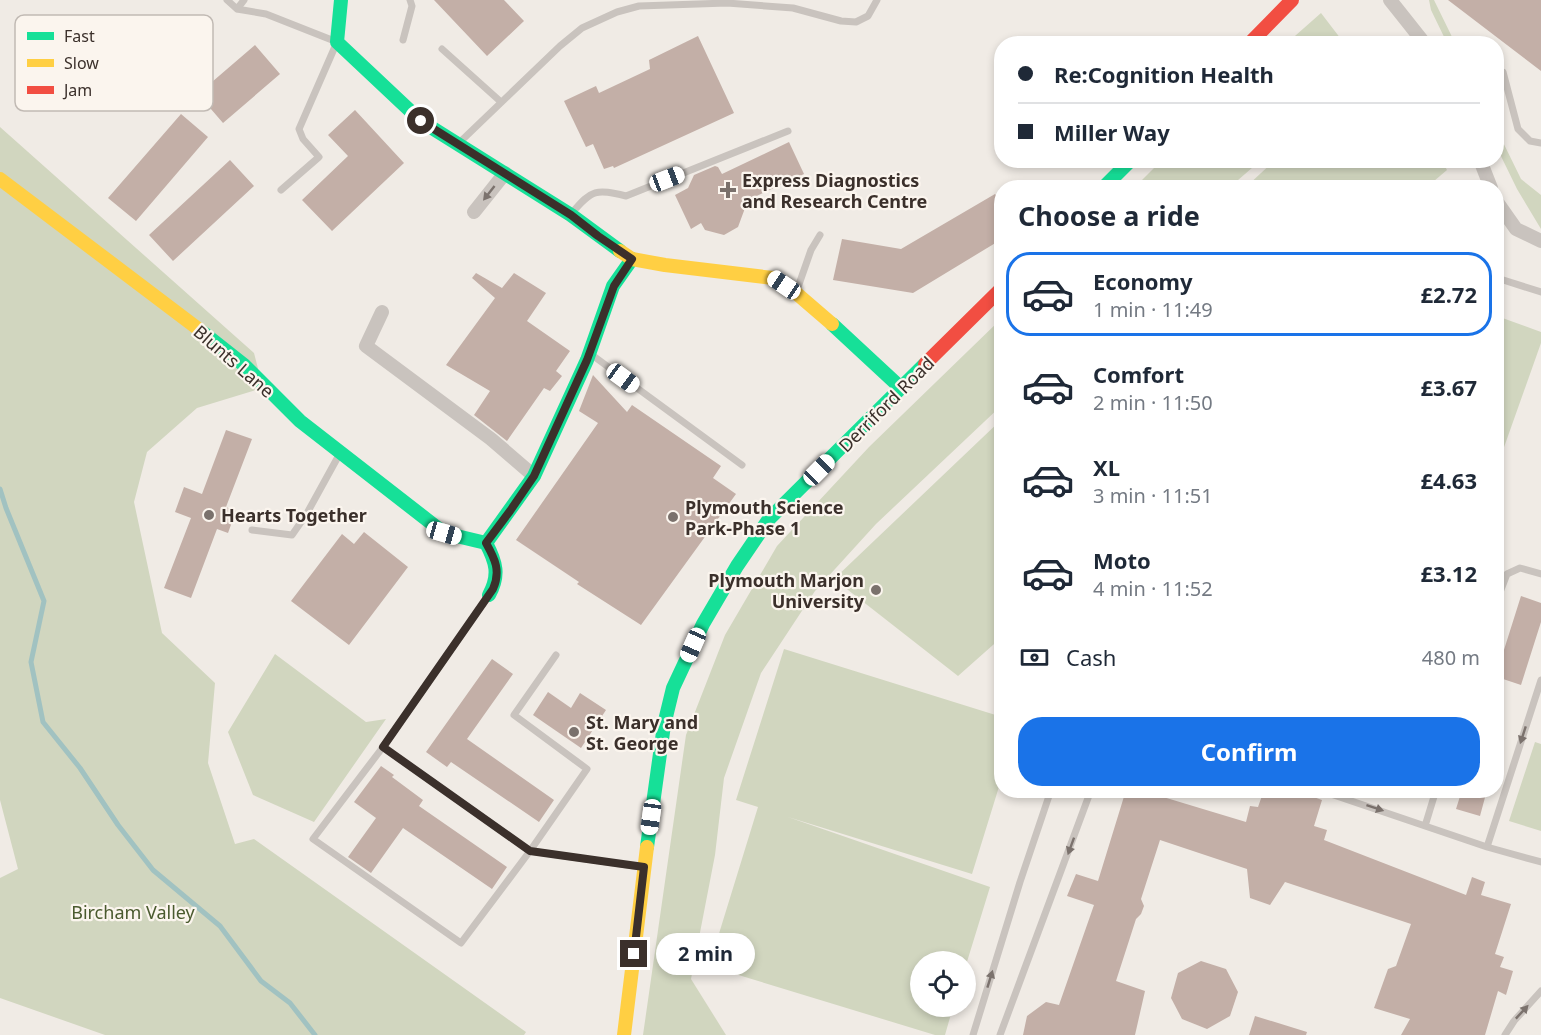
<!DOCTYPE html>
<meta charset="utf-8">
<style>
:root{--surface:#fff;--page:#f2f2f3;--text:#1f2937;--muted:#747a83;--line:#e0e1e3;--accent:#1a73e8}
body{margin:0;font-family:"Noto Sans",sans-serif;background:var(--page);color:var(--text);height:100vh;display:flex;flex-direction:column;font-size:22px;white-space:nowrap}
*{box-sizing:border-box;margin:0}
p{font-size:20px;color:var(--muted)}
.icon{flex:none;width:33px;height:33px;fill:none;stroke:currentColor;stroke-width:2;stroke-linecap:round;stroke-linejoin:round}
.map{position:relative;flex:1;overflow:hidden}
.panel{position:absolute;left:994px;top:180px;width:510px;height:618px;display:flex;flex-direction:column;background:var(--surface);border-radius:24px;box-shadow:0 3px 9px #0003}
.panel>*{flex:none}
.hud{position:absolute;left:994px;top:36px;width:510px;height:132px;border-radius:24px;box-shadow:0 3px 9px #0003;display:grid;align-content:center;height:132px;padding:0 24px;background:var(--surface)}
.controls{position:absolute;left:910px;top:951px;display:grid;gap:12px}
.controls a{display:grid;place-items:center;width:66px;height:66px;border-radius:50%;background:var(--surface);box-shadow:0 3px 9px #0003;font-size:30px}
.end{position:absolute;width:27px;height:27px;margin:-14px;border:8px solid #3b302b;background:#fff;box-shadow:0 0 0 3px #fff}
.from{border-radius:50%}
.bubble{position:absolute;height:42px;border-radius:21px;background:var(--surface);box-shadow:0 3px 9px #0003;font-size:20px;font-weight:700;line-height:42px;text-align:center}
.car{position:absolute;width:18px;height:36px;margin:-18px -9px;border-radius:8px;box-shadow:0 0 4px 2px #0007;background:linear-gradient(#fff 24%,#345 0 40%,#fff 0 76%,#345 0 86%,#fff 0)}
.hud b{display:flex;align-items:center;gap:21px;height:57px;font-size:22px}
.hud b+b{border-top:2px solid var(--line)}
.hud i{width:15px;height:15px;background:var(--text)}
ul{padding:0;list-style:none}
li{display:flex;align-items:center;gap:18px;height:84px;margin:0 12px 9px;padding:0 12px;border:3px solid transparent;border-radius:24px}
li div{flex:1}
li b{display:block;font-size:22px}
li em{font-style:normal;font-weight:700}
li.selected{border-color:var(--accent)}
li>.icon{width:54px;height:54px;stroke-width:1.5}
h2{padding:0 24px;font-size:27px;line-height:72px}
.pay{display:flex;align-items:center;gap:15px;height:66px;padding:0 24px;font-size:22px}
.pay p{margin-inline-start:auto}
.cta{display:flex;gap:12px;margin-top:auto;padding:12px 24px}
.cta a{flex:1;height:69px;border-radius:24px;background:var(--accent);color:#fff;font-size:24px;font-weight:700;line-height:69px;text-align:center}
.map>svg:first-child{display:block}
.green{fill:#d1d6bf}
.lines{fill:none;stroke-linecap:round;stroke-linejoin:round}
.stream{stroke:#a1c2c1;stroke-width:5}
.building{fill:#c3afa7}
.lane{stroke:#c9c3be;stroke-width:7}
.street{stroke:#c9c3be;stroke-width:14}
.fast{stroke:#16e098;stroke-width:14}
.slow{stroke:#ffcf43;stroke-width:14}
.jam{stroke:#f24e42;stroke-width:14}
.oneway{fill:#7b726d}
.route{stroke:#3b302b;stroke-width:8}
.poi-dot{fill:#7a716c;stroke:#fbf5ee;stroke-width:2}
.labels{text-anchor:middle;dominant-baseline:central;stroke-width:4.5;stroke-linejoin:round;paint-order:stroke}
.poi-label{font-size:18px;font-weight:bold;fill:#3b302b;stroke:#fbf5ee;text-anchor:start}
.street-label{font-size:18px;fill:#3b302b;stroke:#fbf5ee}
.park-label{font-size:18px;fill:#4a5a2e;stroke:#fbf5ee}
.key{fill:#fbf5ee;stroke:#c1bab4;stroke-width:1.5}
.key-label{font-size:16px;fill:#3b302b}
</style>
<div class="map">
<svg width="1541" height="1035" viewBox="0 0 1541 1035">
<rect width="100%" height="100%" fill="#f0ebe5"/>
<path class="green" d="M1429,0H1434L1455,43H1447L1431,10Z
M1321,13L1344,43H1287Z
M0,127L254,353L263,388L197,408L147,452L134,502L162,633L215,683L208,763L235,844L254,839L526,1032L524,1035H105L0,998V878L18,869L0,800Z
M1497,130L1521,179L1541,195V229L1517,189L1497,148Z
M1275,160L1442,161L1447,170L1427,187H1246Z
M1161,161V160L1260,161L1230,187H1135Z
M1497,316L1541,332V343L1497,467Z
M1002,318V405L876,524L815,591L761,673L724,778L715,855L691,979L726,1035H643L686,735L725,635L777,546L869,447Z
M1002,419V637L958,676L834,579Z
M784,649L1002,717V777L972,874L788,817L990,887L966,965V962H921V1006L953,1007L945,1035H935L709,966L758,807L736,800Z
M275,654L366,722L386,719L314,822L253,795L228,732Z
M1535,742L1541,744V831L1509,821Z"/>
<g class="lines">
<path class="stream" d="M0,489L6,508L44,601L31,662L43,722L80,768L118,825L153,870L220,926L261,981L290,1003L315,1035"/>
</g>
<path class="building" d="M434,0H504L524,21L487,56Z
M1448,0H1541V71Z
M698,36L734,113L614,168L613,166L604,169L593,144L586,147L564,101L596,86L599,93L650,69L649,60Z
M255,45L280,74L223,123L198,94Z
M355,110L404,163L332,231L302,200L348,156L328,135Z
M181,114L208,137L136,221L108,198Z
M789,142L804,174L748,200L738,227L724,235L705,230L701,223L691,229L675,195L688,188L694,175L715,166L718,167L722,174Z
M230,160L254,186L173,261L149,235Z
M995,194L1002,202V239L913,293L833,280L842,239L901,249Z
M476,273L502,288L514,273L546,293L527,321L570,351L556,371L562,376L550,391L544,388L507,441L474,415L490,391L446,365L495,298L472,278Z
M593,375L627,412L632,405L721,466L713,478L736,494L641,625L577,584L579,582L516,540L598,423L579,411Z
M226,430L252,439L226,507L236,511L228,533L217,529L191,598L164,588L191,518L175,512L184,487L202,494Z
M364,532L408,567L349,645L291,601L342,534L354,544Z
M1521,596L1541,603V622L1521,685L1497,677V672Z
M492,659L513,674L467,739L554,800L539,822L451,762L447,767L426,752Z
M548,692L571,708L580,693L606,710L581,748L533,715Z
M381,766L394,775L392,777L423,800L419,806L507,867L492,889L403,828L371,873L348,857L376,818L354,802Z
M1126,790H1140L1246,822L1250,806L1258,807L1264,790H1294L1322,800L1314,826L1327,830L1324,840L1466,895L1472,877L1485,882L1481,895L1511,904L1495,954L1504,957L1500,967L1513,971L1506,995L1498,991L1485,1035H1401L1410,1019L1374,1008L1388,969L1396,966L1411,924L1285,882L1270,905L1250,898L1247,869L1160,840L1141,899L1144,906L1141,914L1136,919L1116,981L1145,991L1135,1035H1023L1027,1016L1046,1002L1059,1005L1094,905L1067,896L1076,874L1098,881Z
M1462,790H1487L1480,816L1456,809Z
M1201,961L1226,969L1238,992L1230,1016L1207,1029L1182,1019L1171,998L1178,973Z
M1255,1016L1307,1032L1306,1035H1249Z"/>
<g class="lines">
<path class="lane" d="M227,0L237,9L266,14L337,42L299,129L303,139L319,157L281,190
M237,9L244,0
M403,40L412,6L410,0
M442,49L501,102
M1503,72L1518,129L1530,141L1541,143
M460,142L560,46L582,28L617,12L639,6L727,3L793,8L841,21L856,22L868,16L877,0
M572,213C592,189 596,189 626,196L788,131
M1497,278L1541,292
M797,290L811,250L820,235
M592,355L742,465
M252,530L292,535L306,515L339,455
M488,597L383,747L530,851L641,867
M1497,600L1507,574L1520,568L1541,574
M383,747L313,839L461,943L530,851L587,769L514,715L556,655
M1319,790L1487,847L1541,862
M1425,826L1436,790
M1487,847L1541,680
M973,1035L1020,882L1051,790
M1000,1035L1091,790
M1505,1035L1514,1021L1541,991"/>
<path class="street" d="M1390,0L1425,44
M1480,160L1491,188
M1497,202L1516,229L1541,241
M474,212L505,173
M382,312L366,346L491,439L534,476"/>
<path class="fast" d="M341,0L337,42L421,121L571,215L620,251
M1103,188L1131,160
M832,324L901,388
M201,331L244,365L300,421L444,533L486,543
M486,543L534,476L587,360L613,286L632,259
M486,543C496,562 500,575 489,595
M647,847L664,725L673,688L703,624L737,566L769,519L925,364"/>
<path class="slow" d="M0,179L201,331
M620,251L632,259L665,265L773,278L796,293L832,324
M624,1035L647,847"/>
<path class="jam" d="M1249,44L1292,0
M925,364L1002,288"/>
</g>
<defs><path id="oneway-solid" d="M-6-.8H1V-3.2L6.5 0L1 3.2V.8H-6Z" transform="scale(1.5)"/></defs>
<g class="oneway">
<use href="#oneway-solid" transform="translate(489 193) rotate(128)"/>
<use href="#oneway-solid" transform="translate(1523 735) rotate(108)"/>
<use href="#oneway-solid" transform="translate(1375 808) rotate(18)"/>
<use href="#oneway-solid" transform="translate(1071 846) rotate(110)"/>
<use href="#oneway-solid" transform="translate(990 979) rotate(-73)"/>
<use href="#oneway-solid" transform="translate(1522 1012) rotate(-47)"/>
</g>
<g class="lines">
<path class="route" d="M421,121L571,215L598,236L632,259L614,286L587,360L534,476L510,511L486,543C495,559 501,571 493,589L383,747L530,851L644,867L634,954"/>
</g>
<g class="poi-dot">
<path d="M725 181h6v6h6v6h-6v6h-6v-6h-6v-6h6z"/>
<circle cx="209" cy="515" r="6"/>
<circle cx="673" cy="517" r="6"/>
<circle cx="876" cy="590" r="6"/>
<circle cx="574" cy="732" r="6"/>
</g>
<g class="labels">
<g class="poi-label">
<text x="742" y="180">Express Diagnostics<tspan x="742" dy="21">and Research Centre</tspan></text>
<text x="685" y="507">Plymouth Science<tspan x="685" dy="21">Park-Phase 1</tspan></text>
<text x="221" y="515">Hearts Together</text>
<text x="864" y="580" text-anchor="end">Plymouth Marjon<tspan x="864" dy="21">University</tspan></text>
<text x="586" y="722">St. Mary and<tspan x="586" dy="21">St. George</tspan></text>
</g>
<g class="street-label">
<text transform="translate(234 361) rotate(41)">Blunts Lane</text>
<text transform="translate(886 404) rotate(-45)">Derriford Road</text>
</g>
<g class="park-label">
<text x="133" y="912">Bircham Valley</text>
</g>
</g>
<rect x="15" y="15" width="198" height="96" rx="9" class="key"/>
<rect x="27" y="32" width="27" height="8" fill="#16e098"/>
<rect x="27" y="59" width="27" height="8" fill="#ffcf43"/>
<rect x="27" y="86" width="27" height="8" fill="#f24e42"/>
<g class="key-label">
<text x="64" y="42">Fast</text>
<text x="64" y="69">Slow</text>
<text x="64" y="96">Jam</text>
</g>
</svg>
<div class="controls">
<a><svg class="icon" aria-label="locate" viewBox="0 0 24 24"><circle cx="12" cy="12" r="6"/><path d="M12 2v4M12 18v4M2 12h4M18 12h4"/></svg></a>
</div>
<i class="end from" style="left:421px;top:121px"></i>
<i class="end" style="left:634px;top:954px"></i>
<div class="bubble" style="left:656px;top:933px;width:99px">2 min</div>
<i class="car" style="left:667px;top:179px;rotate:69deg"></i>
<i class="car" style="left:784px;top:285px;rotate:304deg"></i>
<i class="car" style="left:623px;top:378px;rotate:126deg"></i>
<i class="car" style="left:819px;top:470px;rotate:45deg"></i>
<i class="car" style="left:444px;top:533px;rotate:106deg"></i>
<i class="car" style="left:693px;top:645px;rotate:204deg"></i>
<i class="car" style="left:651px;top:817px;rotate:188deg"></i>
<div class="hud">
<b><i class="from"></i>Re:Cognition Health</b>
<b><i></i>Miller Way</b>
</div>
<section class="panel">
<h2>Choose a ride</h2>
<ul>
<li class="selected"><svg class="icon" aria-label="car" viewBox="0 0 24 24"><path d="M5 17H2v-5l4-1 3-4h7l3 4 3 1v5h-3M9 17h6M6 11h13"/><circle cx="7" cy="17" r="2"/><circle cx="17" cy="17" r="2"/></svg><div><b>Economy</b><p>1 min · 11:49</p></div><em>£2.72</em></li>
<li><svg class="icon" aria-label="car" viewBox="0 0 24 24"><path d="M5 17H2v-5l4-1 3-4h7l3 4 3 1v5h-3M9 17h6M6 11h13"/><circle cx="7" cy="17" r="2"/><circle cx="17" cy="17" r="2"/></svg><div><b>Comfort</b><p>2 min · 11:50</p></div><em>£3.67</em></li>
<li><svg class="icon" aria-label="car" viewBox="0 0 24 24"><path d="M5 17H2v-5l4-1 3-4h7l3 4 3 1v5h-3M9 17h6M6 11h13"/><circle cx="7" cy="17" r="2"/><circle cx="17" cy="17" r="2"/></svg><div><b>XL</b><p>3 min · 11:51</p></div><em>£4.63</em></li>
<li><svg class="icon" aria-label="car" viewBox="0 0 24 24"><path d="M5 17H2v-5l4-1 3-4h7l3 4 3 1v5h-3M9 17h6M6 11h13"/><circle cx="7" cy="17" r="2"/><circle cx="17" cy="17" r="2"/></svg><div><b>Moto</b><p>4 min · 11:52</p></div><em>£3.12</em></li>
</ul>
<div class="pay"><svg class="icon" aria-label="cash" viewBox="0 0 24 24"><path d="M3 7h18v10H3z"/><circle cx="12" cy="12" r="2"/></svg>Cash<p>480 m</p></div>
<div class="cta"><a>Confirm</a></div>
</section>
</div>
